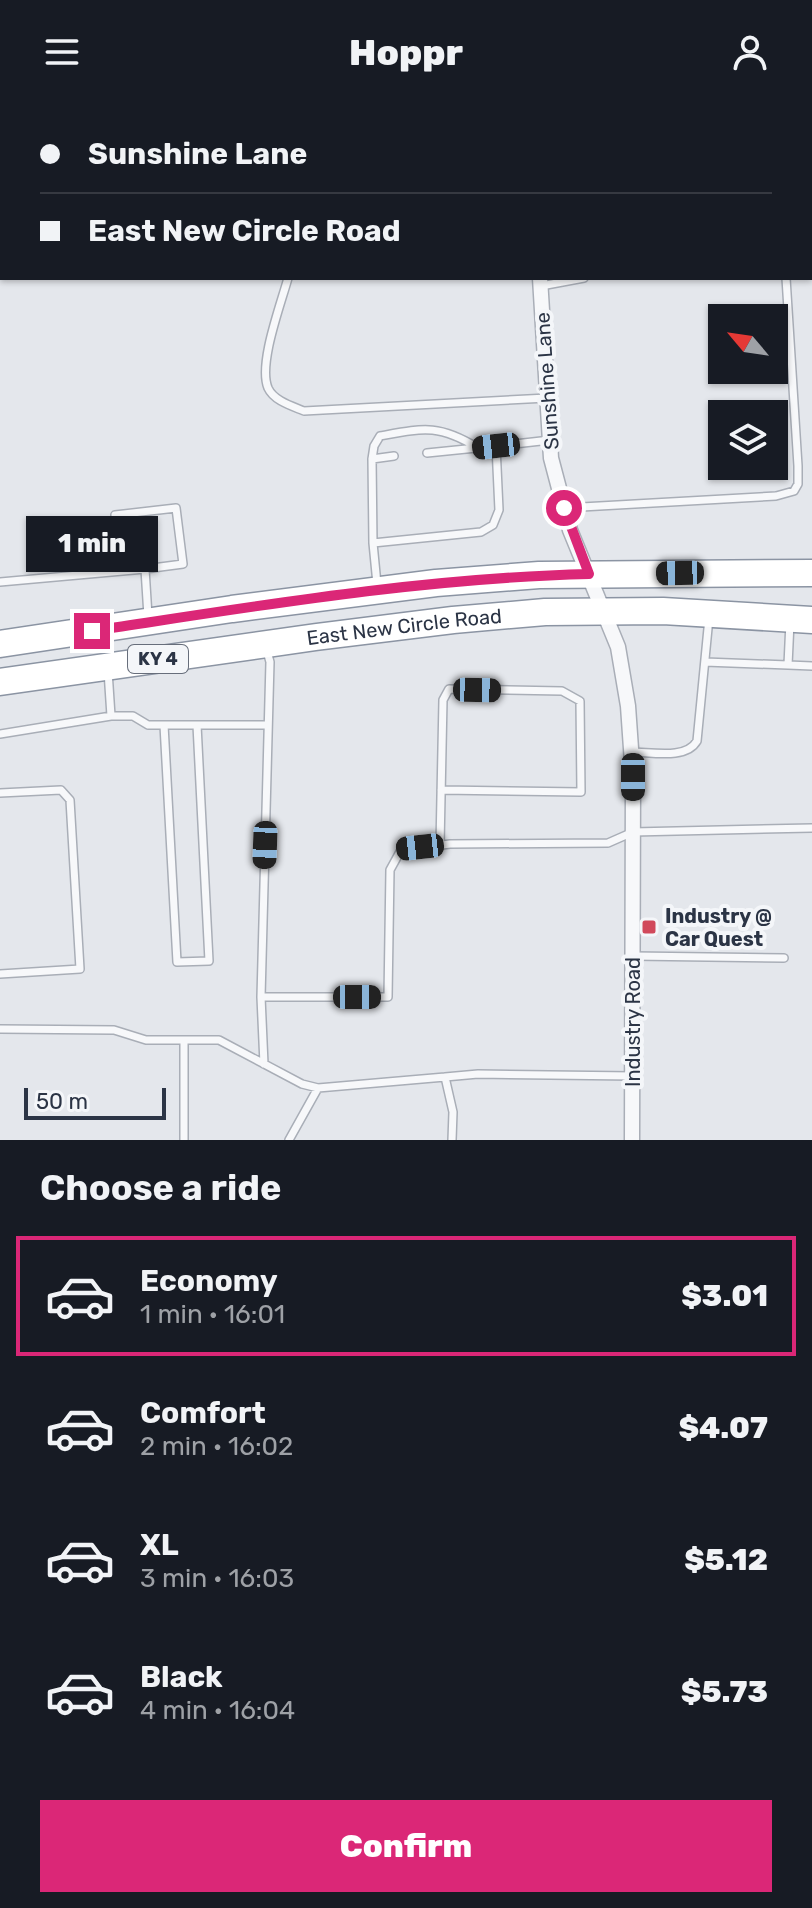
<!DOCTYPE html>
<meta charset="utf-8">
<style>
:root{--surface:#171b24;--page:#20242c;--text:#f1f3f6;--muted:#9ea1a6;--line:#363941;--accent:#db2777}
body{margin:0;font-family:Rubik,sans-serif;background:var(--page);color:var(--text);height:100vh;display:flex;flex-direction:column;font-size:30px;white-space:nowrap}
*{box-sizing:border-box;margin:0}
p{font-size:26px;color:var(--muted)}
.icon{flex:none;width:44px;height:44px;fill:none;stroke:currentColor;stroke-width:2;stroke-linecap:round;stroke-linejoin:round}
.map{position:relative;height:1036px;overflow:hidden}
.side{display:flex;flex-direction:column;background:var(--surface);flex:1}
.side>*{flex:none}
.top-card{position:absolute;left:0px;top:0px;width:812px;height:176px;box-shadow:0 2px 6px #0004;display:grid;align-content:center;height:176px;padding:0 40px;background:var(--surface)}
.needle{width:52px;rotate:299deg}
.buttons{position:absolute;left:708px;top:200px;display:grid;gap:16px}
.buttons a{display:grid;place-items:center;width:80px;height:80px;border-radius:0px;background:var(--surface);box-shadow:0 2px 6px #0004;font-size:40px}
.scale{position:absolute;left:24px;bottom:20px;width:142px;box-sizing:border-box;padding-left:8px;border:4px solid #2b3445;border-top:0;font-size:22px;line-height:28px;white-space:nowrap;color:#2b3445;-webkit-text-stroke:6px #f4f6f9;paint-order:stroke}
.end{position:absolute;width:36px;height:36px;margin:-18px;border:10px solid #db2777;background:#fff;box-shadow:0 0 0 4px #fff}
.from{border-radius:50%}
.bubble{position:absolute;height:56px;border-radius:0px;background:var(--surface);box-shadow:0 2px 6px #0004;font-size:26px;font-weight:800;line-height:56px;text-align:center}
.car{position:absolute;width:24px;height:48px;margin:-24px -12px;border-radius:10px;box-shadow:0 0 6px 2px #0007;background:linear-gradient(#222 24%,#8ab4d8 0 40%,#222 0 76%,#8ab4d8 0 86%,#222 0)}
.top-card b{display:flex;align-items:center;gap:28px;height:76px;font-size:30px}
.top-card b+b{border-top:2px solid var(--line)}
.top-card i{width:20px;height:20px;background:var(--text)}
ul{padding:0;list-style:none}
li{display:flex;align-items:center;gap:24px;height:120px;margin:0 16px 12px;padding:0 24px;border:4px solid transparent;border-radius:0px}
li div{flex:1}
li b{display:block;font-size:30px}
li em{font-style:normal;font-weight:800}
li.on{border-color:var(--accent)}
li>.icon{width:72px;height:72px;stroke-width:1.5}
h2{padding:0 40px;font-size:36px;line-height:96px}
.cta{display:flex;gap:16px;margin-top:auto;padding:16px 40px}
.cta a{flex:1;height:92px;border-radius:0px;background:var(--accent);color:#fff;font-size:32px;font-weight:800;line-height:92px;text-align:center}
header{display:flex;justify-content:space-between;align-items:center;height:104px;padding:0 40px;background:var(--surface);font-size:36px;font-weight:800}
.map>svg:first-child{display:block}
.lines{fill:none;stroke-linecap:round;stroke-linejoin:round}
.lane-casing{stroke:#a9aeb7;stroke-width:10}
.street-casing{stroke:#a9aeb7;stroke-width:17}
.highway-casing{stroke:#8b94a3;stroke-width:29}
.lane{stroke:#f7f8fa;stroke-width:7}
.street{stroke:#f7f8fa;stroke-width:14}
.highway{stroke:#fff;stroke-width:26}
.route{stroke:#db2777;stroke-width:10}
.poi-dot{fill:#d1495b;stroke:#f4f6f9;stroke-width:3}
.labels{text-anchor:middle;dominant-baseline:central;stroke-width:8;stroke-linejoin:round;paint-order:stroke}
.shield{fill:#f4f6f9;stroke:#676e7b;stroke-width:2}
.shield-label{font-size:18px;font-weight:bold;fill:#2b3445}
.street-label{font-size:20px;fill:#2b3445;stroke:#f4f6f9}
.poi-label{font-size:20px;font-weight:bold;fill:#2b3445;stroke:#f4f6f9;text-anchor:start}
</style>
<header><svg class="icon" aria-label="menu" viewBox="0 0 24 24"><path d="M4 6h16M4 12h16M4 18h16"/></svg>Hoppr<svg class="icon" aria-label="person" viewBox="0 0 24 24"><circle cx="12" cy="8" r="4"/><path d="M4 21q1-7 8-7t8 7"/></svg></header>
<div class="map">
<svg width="812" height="1036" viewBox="0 0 812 1036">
<rect width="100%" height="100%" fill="#e4e7ec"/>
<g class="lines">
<defs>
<path id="lane" d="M370,2L371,0
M288,174C281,200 258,260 268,284C274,297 292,302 304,307L547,294
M541,182L584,174
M427,349L496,342
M372,355L394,352
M564,404L776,392L794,387L798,380V362L786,174
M115,411L176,404L183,460L145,465
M373,439L372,355L374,342L380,332C424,324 439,320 478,344
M0,478L145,465L148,512
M377,480L373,439L481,428L493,421L499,406L496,342L550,336
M705,558L788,561L790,518
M788,561L812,562
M111,612H133L148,621H268
M164,621L177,858L209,857L197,621
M0,630L111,612L108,567
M632,648C651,648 686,656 697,637L709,514
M0,689L61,686L70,696L80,865L0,870
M440,741L443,596L449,585L562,587L580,597L581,688L441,686
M633,852L784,854
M261,893L270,558L267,547
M0,925L114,926L146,936H219L302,980L318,984L445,973L453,1008L452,1036
M264,960L261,893H388L390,766L401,746L450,740L608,739L633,728L812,724
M445,973L478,970L633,972
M184,1036V936
M289,1036L318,984"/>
<path id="street" d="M529,0V2
M0,114L1,0
M540,174L551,354L570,426L618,543L628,602L633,673L632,1036"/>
<g id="highway">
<path d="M0,540L232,505L436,479L539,471L812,469"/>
<path id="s1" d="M0,578L316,533L453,516L545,508L663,507L812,516"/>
</g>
</defs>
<use href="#lane" class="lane-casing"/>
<use href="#street" class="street-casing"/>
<use href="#highway" class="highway-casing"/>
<use href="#lane" class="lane"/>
<use href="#street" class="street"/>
<use href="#highway" class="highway"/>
</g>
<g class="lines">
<path class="route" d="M92,527C257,502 422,474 589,470L564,404"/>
</g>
<rect class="poi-dot" x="641" y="815" width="16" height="16" rx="4"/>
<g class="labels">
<rect class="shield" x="128" y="541" width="60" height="28" rx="6"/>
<g class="shield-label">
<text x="158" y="555">KY 4</text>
</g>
<g class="street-label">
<text transform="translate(547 277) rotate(-94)">Sunshine Lane</text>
<text stroke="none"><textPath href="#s1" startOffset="408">East New Circle Road</textPath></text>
<text transform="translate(633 918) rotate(-90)">Industry Road</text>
</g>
<g class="poi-label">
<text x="665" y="812">Industry @<tspan x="665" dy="23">Car Quest</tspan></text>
</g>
</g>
</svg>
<div class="buttons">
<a><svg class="needle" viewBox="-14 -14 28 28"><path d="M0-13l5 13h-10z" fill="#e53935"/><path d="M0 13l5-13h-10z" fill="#9ea1a6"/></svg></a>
<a><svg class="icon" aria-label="layers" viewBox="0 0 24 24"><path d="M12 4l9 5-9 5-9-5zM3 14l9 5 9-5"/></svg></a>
</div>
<div class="scale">50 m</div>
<i class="end from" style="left:564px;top:404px"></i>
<i class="end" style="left:92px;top:527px"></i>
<div class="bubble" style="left:26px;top:412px;width:132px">1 min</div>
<i class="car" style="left:496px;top:342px;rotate:264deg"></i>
<i class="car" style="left:680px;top:469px;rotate:269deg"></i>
<i class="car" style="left:477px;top:586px;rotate:91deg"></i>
<i class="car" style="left:633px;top:673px;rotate:180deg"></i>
<i class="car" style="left:265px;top:741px;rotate:182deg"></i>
<i class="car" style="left:420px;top:743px;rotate:264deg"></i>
<i class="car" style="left:357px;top:893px;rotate:90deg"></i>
<div class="top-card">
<b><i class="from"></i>Sunshine Lane</b>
<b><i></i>East New Circle Road</b>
</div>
</div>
<section class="side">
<h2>Choose a ride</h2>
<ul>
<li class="on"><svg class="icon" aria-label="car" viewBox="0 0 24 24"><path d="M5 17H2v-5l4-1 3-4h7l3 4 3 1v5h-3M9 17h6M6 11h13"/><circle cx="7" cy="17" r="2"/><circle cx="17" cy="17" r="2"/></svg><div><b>Economy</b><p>1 min · 16:01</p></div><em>$3.01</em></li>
<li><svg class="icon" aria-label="car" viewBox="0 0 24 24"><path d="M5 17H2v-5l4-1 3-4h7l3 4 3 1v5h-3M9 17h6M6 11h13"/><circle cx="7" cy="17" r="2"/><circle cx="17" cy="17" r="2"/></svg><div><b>Comfort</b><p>2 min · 16:02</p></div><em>$4.07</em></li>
<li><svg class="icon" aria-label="car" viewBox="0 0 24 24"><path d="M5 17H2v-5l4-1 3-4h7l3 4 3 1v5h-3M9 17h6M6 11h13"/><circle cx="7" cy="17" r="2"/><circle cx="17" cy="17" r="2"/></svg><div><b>XL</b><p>3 min · 16:03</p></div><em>$5.12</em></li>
<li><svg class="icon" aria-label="car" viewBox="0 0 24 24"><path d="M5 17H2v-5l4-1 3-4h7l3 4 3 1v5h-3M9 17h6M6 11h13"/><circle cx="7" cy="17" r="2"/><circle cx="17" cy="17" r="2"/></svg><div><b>Black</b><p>4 min · 16:04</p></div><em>$5.73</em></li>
</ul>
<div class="cta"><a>Confirm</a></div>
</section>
